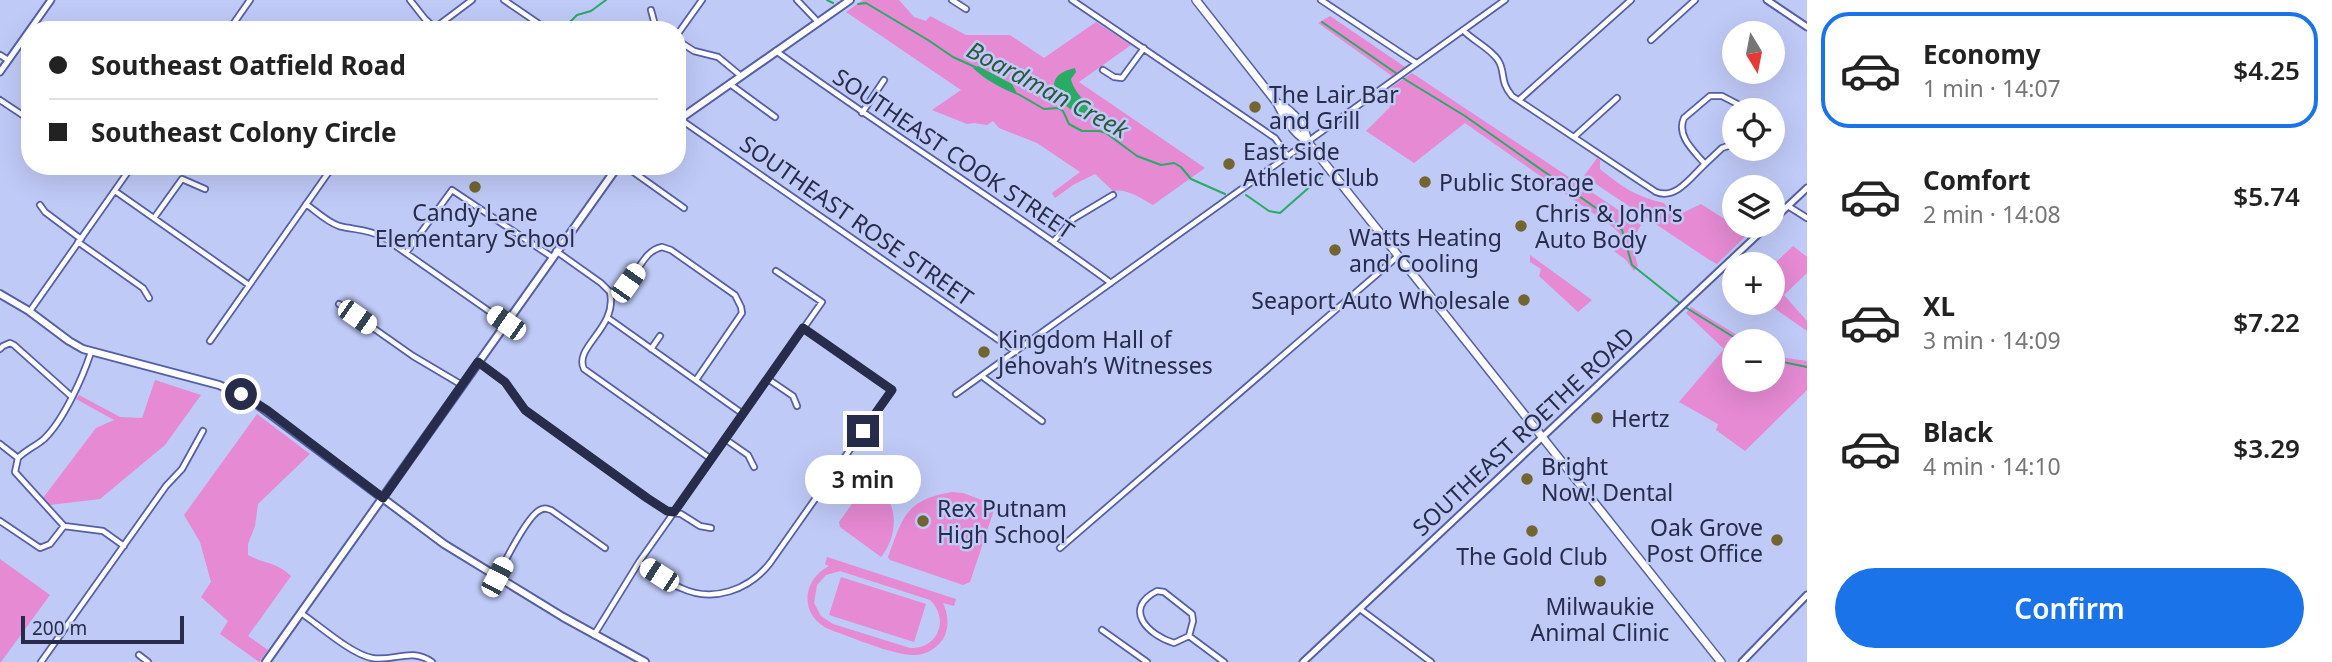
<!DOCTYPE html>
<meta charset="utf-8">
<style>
:root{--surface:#fff;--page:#f6f6f6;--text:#222;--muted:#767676;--line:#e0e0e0;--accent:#1a73e8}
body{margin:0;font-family:"Noto Sans",sans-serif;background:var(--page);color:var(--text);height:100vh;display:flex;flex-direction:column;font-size:26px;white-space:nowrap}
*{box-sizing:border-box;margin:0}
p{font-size:23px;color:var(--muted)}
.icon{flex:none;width:38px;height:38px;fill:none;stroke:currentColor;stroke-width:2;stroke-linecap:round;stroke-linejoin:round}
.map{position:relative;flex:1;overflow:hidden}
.panel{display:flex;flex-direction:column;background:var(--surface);width:525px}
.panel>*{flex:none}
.top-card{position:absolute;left:21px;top:21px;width:665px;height:154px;border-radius:28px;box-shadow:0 7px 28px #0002;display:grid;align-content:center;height:154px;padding:0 28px;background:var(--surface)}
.needle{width:46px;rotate:170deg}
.tools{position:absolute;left:1722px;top:21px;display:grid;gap:14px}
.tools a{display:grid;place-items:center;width:63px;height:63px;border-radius:50%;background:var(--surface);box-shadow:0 7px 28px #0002;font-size:35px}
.scale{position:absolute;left:21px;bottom:18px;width:163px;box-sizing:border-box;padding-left:7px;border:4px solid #272c4a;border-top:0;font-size:19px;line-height:24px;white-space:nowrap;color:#272c4a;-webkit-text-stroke:5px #bfcaf7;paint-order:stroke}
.end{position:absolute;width:32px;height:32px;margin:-16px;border:9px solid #272c4a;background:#fff;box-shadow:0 0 0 4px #fff}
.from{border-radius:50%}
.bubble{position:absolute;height:49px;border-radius:24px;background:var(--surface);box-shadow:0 7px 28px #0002;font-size:23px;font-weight:600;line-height:49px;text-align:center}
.car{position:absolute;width:21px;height:42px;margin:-21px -10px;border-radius:9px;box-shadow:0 0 5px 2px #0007;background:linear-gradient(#fff 24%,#345 0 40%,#fff 0 76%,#345 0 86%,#fff 0)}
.top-card b{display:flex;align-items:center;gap:24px;height:66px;font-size:26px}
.top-card b+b{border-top:2px solid var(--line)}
.top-card i{width:18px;height:18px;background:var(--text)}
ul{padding:12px 0 0;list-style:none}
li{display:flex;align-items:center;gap:21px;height:116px;margin:0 14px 10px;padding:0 14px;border:4px solid transparent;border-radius:28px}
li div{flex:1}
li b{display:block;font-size:26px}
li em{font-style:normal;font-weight:600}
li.on{border-color:var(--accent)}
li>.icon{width:63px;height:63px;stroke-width:1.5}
.cta{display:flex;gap:14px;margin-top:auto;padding:14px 28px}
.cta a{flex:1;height:80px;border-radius:42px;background:var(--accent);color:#fff;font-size:28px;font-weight:600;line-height:80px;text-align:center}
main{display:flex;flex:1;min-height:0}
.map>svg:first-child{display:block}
.green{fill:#e58ad3;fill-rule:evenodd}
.water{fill:#29aa65}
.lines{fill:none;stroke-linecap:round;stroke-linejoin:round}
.stream{stroke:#29aa65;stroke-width:2}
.minor-casing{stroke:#5460a3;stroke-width:8}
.tertiary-casing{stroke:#5460a3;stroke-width:9}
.secondary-casing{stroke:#5460a3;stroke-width:10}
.primary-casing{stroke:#5460a3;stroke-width:10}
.minor{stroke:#fff;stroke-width:4.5}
.tertiary{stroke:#fff;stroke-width:5}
.secondary{stroke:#fff;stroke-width:6}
.primary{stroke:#fff;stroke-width:7}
.route{stroke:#272c4a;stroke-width:9}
.poi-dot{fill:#726532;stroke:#bfcaf7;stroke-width:2.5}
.labels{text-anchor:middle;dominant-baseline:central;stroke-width:5;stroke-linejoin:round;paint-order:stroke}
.poi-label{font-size:23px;fill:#272c4a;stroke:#bfcaf7;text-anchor:start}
.street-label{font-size:23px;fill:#272c4a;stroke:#bfcaf7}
.water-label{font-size:24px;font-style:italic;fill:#2b5a3d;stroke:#bfcaf7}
</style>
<main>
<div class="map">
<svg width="1807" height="662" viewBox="0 0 1807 662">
<rect width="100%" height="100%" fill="#bfcaf7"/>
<path class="green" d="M863,0H899L914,17L926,21L930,16L966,35H1010L1044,58L1096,22L1131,45L1079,82L1205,168L1153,205C1141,198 1126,188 1113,191L1095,174L1073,185L1055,198L1052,193L1080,172L1037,143L999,128L993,121L987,125L974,123L967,124L932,110L961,90L846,12Z
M1330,16L1405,67L1392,76L1318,23Z
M1412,73L1641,225C1632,239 1633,250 1638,266L1634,271L1626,260L1614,251L1622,244L1620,234L1614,228L1465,123L1414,163L1366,131L1390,107L1389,95L1386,91Z
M1597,158L1600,160V169C1619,185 1638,198 1664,203L1671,214L1676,216L1701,204L1748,234L1717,264L1708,259L1584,176Z
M1793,246L1807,257V273L1784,295L1807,321V331L1767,303H1773V265Z
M1530,255L1592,300L1578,312L1539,276L1541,269L1530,262Z
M1691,307L1747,341H1734V380H1773V356L1807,361V390L1745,451L1716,430L1718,424L1679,402L1724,349L1686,313Z
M155,380L201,395L165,445L100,499L50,505L43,498L96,428L114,420L76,399L79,395L120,417L142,418Z
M257,414L310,454L258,504L255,526L248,544V555C264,564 277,562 291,576L248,636L268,650L259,662L220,634L228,621L201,597L211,582L200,542L184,515Z
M869,480C898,496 901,532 881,557L840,527L839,522Z
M952,492L963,493L990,503L994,510L970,582L963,585L890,560L888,557C903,517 905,500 952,492Z
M827,557L956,599L954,606L943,603C948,614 950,627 943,639C937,648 926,655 915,655C895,656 851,637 831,630C800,618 800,581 829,566L825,564ZM840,571L930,600C950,619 938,649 910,648L833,624L821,616L814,603L817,585L826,575Z
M0,559L50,595L1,662H0Z
M841,577L926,604L914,642L829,615Z"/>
<path class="water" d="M978,66L1012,84L1018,95C1003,89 985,80 973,68Z
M1075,68L1076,72L1071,79C1074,94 1088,100 1090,116L1086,118C1062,109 1034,77 1075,68Z"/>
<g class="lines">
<path class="stream" d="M827,0L833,3
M858,4L866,3L928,40L953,57L975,67
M1322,22L1406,80L1465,116L1613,220L1622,230L1632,265L1681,304
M562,30L577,15L591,11L606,0
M1018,94L1044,109L1058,108L1063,111L1069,124L1082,131H1099L1106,133L1137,156L1161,165L1174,163L1181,167L1191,179L1225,194
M1246,195L1269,211L1280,213L1321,177
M1685,307L1740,341
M1773,360L1807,367"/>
<defs>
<path id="minor" d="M410,0L425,19L437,30
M504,0L548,30
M797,0L818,22
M952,0L966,9
M1072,0L1275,138L1287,155
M1321,0L1416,63
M651,10L655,25L662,30
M189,28L191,30
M229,30L250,0
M432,30L472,0
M1463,30C1473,41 1489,47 1498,60C1506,72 1499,81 1512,96L1656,192C1676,200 1691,177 1705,164
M677,35L702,0
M677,40L694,51L718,57L741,76
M1651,40L1695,0
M776,51C886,131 1002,203 1111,283
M0,55L8,60
M1103,70L1114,77L1122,78L1144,48
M730,84L775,117
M0,100L30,120
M1519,100L1631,0
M862,113L884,80
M677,117L1016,352
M1773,118L1779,124L1778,128L1773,134
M1574,137L1617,98
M1734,144L1722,148L1705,164C1694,151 1676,136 1684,118L1710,96H1722L1749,110
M625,166L684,208
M115,191L249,285
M306,204C317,212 327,222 339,226C355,230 367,229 383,237L506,323
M40,205L45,212L81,239
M1788,206L1807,218
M154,218L182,179L205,189
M1054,241L1073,219L1113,195
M78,242L143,288L149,298
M556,251L601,283L610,292
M406,253L452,190L552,257
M610,292C637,290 637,252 662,247L671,250L735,295L741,307L742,313L696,380
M610,292C618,328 573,347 584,369L711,459
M339,304L413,356L462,385
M30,311L132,166
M608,318L743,414
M210,341L333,166
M0,349L3,346L10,343L14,345L71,396
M651,349L660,336
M91,352C83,377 63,421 44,439C36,446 26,450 18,458L15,472L64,526L103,531L124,546
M478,362L505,382L525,410L647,498L667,511L681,514L700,526L711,528
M983,377L1042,421
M768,379L793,396L797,406
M956,394L1505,0
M725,439L748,455L754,467
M0,444L18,458
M0,521L40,548L50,544L64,526
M1060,548L1398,256
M639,562C652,571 666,582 681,588C713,603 749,590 770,563L892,390L803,328
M497,577C504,563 527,516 540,510C545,507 547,509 551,510L605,548
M1157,591L1164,592L1192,614L1193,621L1189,636L1174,643C1148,635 1122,609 1157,591Z
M1360,609L1431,662
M301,613C320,626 351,654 372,658C394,662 411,647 432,662
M1102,630L1147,662
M594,635L639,562L822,302L776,271
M1189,636L1224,662
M139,655L148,662
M41,662L166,486L182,469L203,431"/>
<path id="tertiary" d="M1767,0L1807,27
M0,72L51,0
M1773,220L1807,188
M1303,662L1767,226
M1742,662L1807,595"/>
<path id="secondary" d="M677,121L850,0
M0,294L29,311L69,341L83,349L219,385L250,399L444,544L563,617L645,662
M266,662L618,166"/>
<path id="primary" d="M1196,0L1277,103C1284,117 1293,133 1307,141L1721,662
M1280,104C1293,112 1306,125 1307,141"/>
</defs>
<use href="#minor" class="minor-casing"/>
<use href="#tertiary" class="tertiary-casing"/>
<use href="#secondary" class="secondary-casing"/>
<use href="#primary" class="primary-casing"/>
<use href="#minor" class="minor"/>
<use href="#tertiary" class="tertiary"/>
<use href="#secondary" class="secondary"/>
<use href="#primary" class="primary"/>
</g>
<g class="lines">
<path class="route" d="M241,394L267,410L383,498L478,362L505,382L525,410L647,498L667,511L674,512L803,328L892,390L863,431"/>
</g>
<g class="poi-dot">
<circle cx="1255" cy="107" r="7"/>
<circle cx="1229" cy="164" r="7"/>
<circle cx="1425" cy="182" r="7"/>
<circle cx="475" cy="187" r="7"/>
<circle cx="1521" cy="226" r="7"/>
<circle cx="1335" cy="250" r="7"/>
<circle cx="1524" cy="300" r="7"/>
<circle cx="984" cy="352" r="7"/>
<circle cx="1597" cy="418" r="7"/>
<circle cx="1527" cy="479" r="7"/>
<circle cx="923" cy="521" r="7"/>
<circle cx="1532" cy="531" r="7"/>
<circle cx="1777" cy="540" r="7"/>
<circle cx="1600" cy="581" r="7"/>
</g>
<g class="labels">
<g class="poi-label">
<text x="1269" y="94">The Lair Bar<tspan x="1269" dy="26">and Grill</tspan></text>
<text x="1243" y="151">East Side<tspan x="1243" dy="26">Athletic Club</tspan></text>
<text x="1439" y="182">Public Storage</text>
<text x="475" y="212" text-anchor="middle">Candy Lane<tspan x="475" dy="26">Elementary School</tspan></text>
<text x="1535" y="213">Chris &amp; John's<tspan x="1535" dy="26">Auto Body</tspan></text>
<text x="1349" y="237">Watts Heating<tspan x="1349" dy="26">and Cooling</tspan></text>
<text x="1510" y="300" text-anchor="end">Seaport Auto Wholesale</text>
<text x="998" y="339">Kingdom Hall of<tspan x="998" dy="26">Jehovah’s Witnesses</tspan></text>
<text x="1611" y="418">Hertz</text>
<text x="1541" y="466">Bright<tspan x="1541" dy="26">Now! Dental</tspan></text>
<text x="937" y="508">Rex Putnam<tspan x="937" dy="26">High School</tspan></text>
<text x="1763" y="527" text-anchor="end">Oak Grove<tspan x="1763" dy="26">Post Office</tspan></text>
<text x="1532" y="556" text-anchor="middle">The Gold Club</text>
<text x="1600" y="606" text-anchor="middle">Milwaukie<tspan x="1600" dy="26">Animal Clinic</tspan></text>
</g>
<g class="street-label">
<text transform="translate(954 153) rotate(34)">SOUTHEAST COOK STREET</text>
<text transform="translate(857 220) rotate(35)">SOUTHEAST ROSE STREET</text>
<text transform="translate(1523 431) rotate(-43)">SOUTHEAST ROETHE ROAD</text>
</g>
<g class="water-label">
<text transform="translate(1048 89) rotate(28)">Boardman Creek</text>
</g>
</g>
</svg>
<div class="tools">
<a><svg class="needle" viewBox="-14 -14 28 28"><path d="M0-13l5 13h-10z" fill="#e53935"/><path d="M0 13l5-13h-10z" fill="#767676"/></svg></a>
<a><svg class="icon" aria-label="locate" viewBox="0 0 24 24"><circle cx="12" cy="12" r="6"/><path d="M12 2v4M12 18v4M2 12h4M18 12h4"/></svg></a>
<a><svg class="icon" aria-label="layers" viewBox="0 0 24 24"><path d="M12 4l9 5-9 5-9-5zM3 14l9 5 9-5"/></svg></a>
<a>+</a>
<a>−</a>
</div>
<div class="scale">200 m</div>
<i class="end from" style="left:241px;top:394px"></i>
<i class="end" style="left:863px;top:431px"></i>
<div class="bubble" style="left:805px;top:455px;width:116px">3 min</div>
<i class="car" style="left:628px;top:283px;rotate:35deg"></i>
<i class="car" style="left:357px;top:317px;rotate:125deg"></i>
<i class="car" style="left:506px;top:323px;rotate:305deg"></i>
<i class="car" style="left:659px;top:575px;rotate:303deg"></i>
<i class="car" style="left:497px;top:577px;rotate:28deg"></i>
<div class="top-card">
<b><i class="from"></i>Southeast Oatfield Road</b>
<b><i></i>Southeast Colony Circle</b>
</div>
</div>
<section class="panel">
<ul>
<li class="on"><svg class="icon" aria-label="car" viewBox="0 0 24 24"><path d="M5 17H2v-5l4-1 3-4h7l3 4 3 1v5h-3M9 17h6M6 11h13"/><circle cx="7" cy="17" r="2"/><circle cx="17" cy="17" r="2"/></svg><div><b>Economy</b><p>1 min · 14:07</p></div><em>$4.25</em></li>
<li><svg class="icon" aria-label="car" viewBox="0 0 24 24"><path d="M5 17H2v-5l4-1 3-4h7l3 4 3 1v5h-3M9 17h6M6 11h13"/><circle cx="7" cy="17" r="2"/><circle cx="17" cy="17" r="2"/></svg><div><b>Comfort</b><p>2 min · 14:08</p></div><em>$5.74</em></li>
<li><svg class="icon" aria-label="car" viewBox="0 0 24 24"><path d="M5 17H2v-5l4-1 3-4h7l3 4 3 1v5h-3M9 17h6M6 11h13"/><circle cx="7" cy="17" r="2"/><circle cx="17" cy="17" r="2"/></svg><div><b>XL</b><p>3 min · 14:09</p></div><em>$7.22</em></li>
<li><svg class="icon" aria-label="car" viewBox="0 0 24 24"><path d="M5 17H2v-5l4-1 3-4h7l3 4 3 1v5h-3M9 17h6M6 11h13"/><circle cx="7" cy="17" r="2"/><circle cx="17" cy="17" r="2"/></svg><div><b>Black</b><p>4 min · 14:10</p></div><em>$3.29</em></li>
</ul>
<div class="cta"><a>Confirm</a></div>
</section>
</main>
